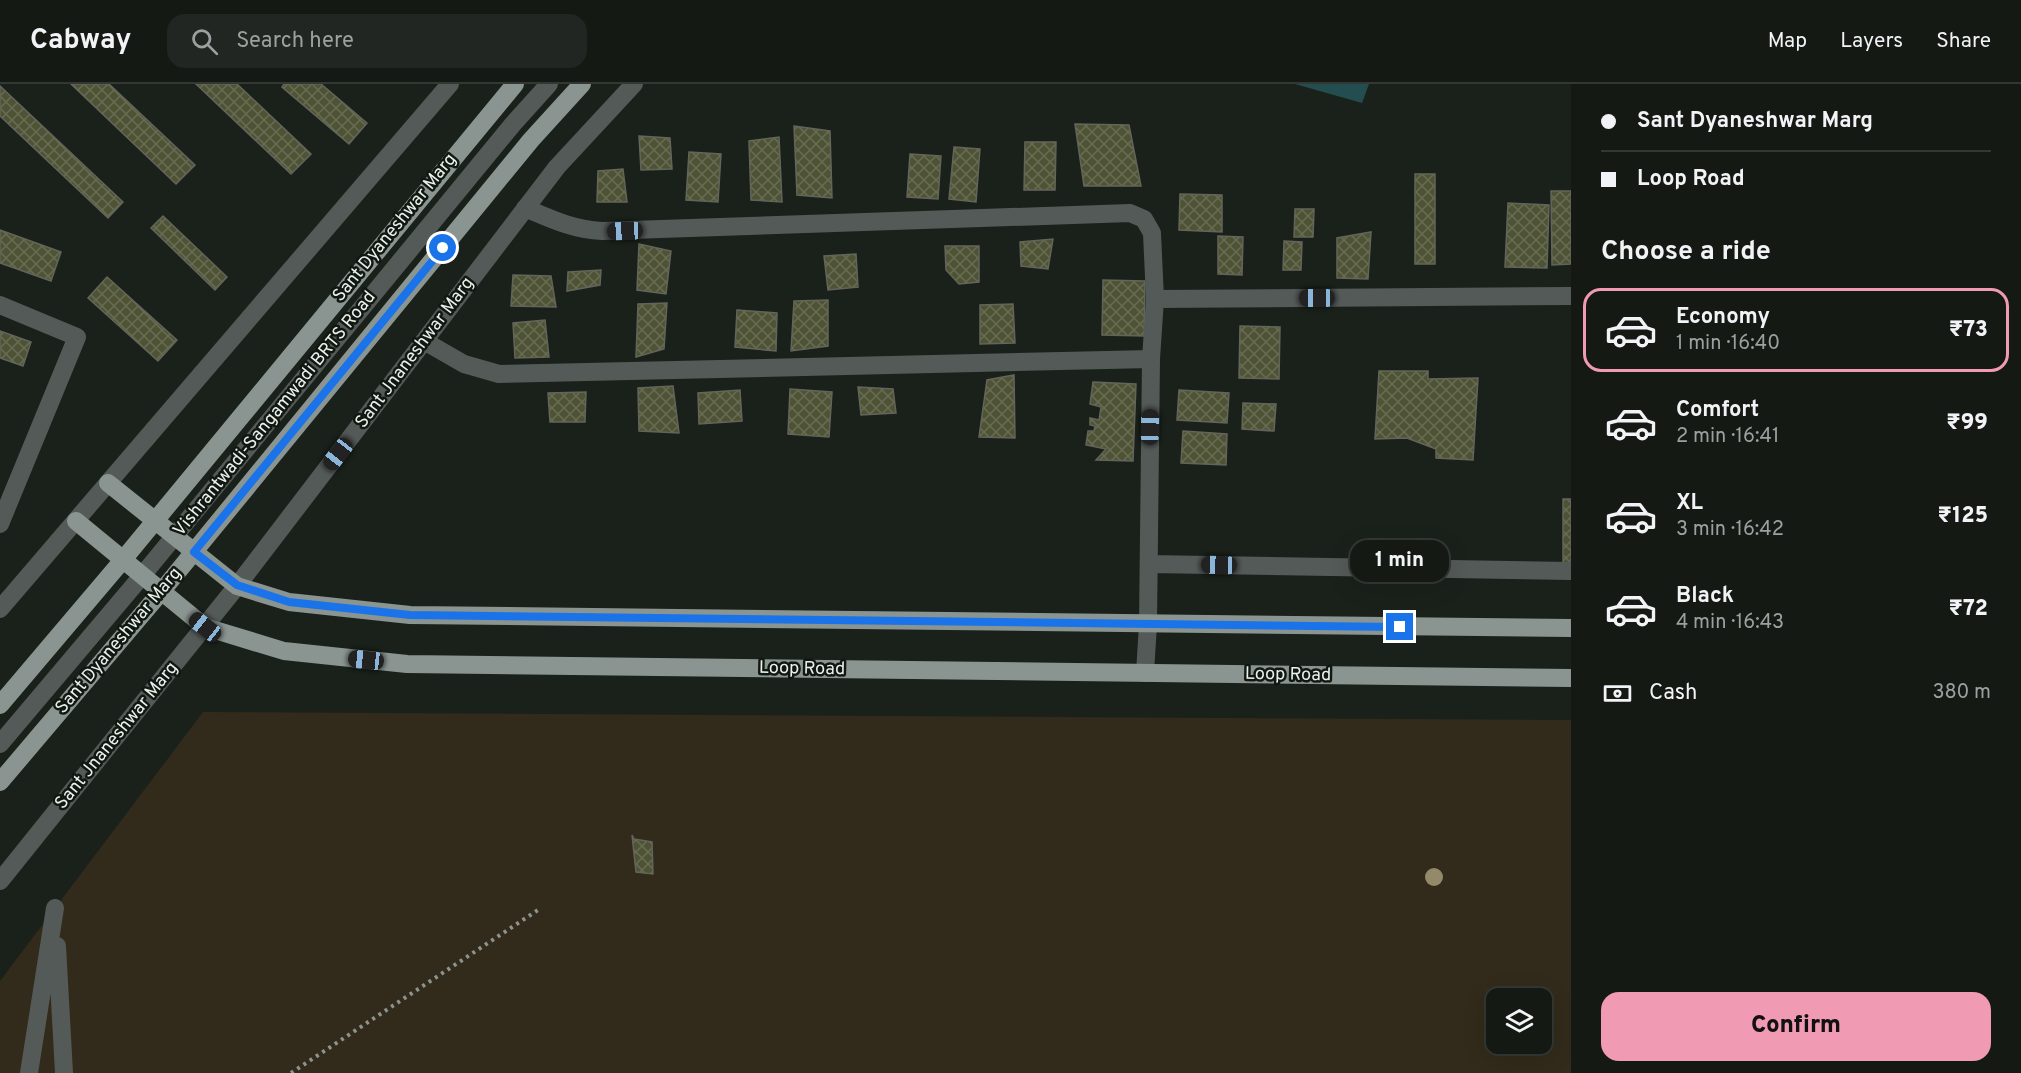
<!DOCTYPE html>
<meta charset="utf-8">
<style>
:root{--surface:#141914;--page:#212622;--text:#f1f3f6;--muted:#9da0a0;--line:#333834;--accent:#f19ab3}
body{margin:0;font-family:Overpass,sans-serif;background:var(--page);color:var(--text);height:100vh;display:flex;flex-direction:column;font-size:22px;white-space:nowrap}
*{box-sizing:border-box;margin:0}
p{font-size:20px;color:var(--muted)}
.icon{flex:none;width:33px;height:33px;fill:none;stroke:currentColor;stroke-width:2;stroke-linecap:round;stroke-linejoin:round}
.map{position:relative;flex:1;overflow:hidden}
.details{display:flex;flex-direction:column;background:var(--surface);width:450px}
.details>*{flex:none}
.guide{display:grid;align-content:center;height:132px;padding:0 30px;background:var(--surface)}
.buttons{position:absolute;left:1486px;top:904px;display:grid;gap:12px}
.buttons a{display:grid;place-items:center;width:66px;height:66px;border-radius:12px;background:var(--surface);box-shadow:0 6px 24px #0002,0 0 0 2px var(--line);font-size:30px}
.end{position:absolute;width:27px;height:27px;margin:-14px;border:8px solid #1a73e8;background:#fff;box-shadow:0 0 0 3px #fff}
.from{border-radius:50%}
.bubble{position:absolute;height:42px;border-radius:18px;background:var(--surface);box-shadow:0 6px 24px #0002,0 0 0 2px var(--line);font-size:20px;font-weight:800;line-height:42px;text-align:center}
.car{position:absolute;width:18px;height:36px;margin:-18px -9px;border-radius:8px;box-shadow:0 0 4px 2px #0007;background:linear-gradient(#222 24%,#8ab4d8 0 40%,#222 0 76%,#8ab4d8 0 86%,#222 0)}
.guide b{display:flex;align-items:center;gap:21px;height:57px;font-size:22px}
.guide b+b{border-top:2px solid var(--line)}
.guide i{width:15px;height:15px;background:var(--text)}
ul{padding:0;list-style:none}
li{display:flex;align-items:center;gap:18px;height:84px;margin:0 12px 9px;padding:0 18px;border:3px solid transparent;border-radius:18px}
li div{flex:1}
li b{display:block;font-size:22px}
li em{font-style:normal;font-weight:800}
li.active{border-color:var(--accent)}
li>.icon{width:54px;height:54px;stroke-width:1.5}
h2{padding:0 30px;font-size:27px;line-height:72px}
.pay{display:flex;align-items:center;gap:15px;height:66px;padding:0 30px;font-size:22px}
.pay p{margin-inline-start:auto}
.primary-button{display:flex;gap:12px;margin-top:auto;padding:12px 30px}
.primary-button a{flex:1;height:69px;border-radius:18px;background:var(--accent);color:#111;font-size:24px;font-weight:800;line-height:69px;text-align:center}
header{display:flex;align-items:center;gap:36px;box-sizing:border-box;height:84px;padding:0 30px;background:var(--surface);border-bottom:2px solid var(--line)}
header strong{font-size:28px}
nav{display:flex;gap:33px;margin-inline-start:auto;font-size:21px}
.search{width:420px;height:54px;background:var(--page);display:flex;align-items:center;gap:15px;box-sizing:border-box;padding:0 21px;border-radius:18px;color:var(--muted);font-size:22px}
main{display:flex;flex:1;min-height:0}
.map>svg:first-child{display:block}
.grass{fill:#322b1b;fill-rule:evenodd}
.water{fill:#244d4f}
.building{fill:url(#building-cross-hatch);stroke:#63655a;stroke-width:1.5}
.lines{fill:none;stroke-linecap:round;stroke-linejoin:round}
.path{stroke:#8d938d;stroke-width:4;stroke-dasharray:3 4.5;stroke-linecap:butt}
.minor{stroke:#545a58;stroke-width:18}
.major{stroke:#8a9591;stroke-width:18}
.tree{fill:#948968}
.route{stroke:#1a73e8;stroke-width:8}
.labels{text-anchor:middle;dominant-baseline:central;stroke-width:5;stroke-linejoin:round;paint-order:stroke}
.street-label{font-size:18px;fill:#ebf0eb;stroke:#111811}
</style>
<header>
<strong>Cabway</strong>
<div class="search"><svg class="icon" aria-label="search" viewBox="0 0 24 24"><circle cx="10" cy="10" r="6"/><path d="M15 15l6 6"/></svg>Search here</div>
<nav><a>Map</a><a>Layers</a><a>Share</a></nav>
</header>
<main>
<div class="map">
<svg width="1571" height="989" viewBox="0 0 1571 989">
<defs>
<pattern id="building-cross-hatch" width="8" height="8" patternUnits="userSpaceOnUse" patternTransform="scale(1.5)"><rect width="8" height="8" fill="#4f5336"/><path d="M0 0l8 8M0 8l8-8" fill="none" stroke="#686c53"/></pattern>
</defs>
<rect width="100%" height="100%" fill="#1a211a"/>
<path class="grass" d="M203,628L1571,636V989H0V897ZM1497,915H1542V960H1497Z"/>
<path class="water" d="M1295,0H1369L1362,19Z"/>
<path class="building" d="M71,0H109L195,81L176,100Z
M196,0H237L311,70L291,90Z
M284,0H321L367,39L349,60L282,3Z
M0,2L123,118L108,134L0,32Z
M1075,40L1129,41L1141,102H1084Z
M794,42L830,47L832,114L797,111Z
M639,52L670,54L672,85L641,86Z
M779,53L782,118L751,116L749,57Z
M1025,58H1056L1055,106H1024Z
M954,63L980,65L976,118L949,115Z
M689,68L721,70L718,118L686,116Z
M910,70L941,72L938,115L907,113Z
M623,85L627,118H597L598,87Z
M1415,90H1435V180H1415Z
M1551,107H1571V180L1552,181Z
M1180,110L1222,111V148L1179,146Z
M1508,119L1549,121L1547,184L1505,183Z
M1295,125H1314L1313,153H1294Z
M163,132L227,193L215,206L151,144Z
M0,146L61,168L51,197L0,179Z
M1371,148L1368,195L1337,194V154Z
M1218,152L1243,153L1242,191L1218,190Z
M1053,155L1048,185L1021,182L1020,158Z
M1284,157L1302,158L1301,186H1283Z
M639,160L671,167L666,210L637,206Z
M945,162H979V198L959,200L946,186Z
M856,170L858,203L828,206L824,172Z
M601,186L600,201L567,207L568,188Z
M513,191L551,192L556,223L511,222Z
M107,193L177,256L158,277L88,214Z
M1103,196L1145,197L1144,252L1102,251Z
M828,216V262L791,267L794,217Z
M667,219L664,265L636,273L638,220Z
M1013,220L1015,259L980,260V221Z
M737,226L777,229L776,267L735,263Z
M545,236L549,273L515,274L513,239Z
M1240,242L1280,243L1279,295L1239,294Z
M0,247L31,258L23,282L0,274Z
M1379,287H1428V295L1478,294L1473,376L1436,374V365L1407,354L1375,355Z
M1014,291L1015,354L979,353L987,296Z
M1093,298L1136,300L1133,377L1096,376L1106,365L1086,361L1088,347H1094L1095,342L1090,341V334L1099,336L1101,323L1090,320Z
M673,302L679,349L639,347L638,304Z
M858,303L893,305L896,329L861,331Z
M790,305L832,308L829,353L788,350Z
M740,306L742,337L699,340L698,309Z
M1179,306L1229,309L1227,339L1177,336Z
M586,308L585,338H550L548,309Z
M1243,319L1276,320L1274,347L1242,345Z
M1183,347L1227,350L1226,381L1181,379Z
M1563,415H1571V481H1563Z
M632,751L634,755L652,758L653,790L636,788Z"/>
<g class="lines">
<path class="path" d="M291,989L538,826"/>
<path class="minor" d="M525,124C551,135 574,146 602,147L1130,129L1144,135L1152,149L1155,215L1151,275L1148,540L1145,589
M1155,215L1571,212
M0,221L77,253L0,440
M424,257L464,280L499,290L1151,275
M1149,480L1571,487
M0,525L450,0
M0,660L141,493L513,40L549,0
M0,797L237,502L557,83L634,0
M57,862L64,989
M29,989L55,824"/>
<path class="major" d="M108,399L237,502L289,518L410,531L1571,544
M76,437L205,543L284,567L407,580L1571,594
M0,621L122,477L515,0
M0,698L161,508L531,56L582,0"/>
</g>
<circle class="tree" cx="1434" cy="793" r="9"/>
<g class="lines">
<path class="route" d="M443,164L194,468L237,501L289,518L410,531L1400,543"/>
</g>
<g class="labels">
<g class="street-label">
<text transform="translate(395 144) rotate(-51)">Sant Dyaneshwar Marg</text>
<text transform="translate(415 269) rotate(-53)">Sant Jnaneshwar Marg</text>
<text transform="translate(275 330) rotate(-51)">Vishrantwadi-Sangamwadi BRTS Road</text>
<text transform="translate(119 557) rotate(-50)">Sant Dyaneshwar Marg</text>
<text transform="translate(802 585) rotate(1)">Loop Road</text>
<text transform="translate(1288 591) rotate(1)">Loop Road</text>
<text transform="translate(117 652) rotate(-51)">Sant Jnaneshwar Marg</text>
</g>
</g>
</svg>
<div class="buttons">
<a><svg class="icon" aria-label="layers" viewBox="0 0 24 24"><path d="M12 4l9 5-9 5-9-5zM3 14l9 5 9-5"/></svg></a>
</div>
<i class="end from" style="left:443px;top:164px"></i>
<i class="end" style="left:1400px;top:543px"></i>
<div class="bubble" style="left:1350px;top:456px;width:99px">1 min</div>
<i class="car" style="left:625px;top:147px;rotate:268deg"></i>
<i class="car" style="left:1317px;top:214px;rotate:270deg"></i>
<i class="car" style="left:1150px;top:343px;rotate:1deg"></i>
<i class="car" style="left:338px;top:370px;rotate:218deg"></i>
<i class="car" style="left:1219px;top:481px;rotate:271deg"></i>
<i class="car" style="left:205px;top:543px;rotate:308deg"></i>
<i class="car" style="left:366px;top:576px;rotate:276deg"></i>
</div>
<section class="details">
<div class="guide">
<b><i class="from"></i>Sant Dyaneshwar Marg</b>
<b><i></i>Loop Road</b>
</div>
<h2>Choose a ride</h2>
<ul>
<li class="active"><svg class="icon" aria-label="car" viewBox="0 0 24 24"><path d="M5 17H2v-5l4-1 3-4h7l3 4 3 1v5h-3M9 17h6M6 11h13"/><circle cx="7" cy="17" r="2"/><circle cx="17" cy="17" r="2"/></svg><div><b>Economy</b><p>1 min · 16:40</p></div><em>₹73</em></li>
<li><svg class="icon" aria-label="car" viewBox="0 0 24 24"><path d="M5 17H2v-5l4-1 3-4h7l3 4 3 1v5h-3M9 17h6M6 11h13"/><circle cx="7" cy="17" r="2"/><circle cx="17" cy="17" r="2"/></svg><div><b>Comfort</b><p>2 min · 16:41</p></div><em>₹99</em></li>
<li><svg class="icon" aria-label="car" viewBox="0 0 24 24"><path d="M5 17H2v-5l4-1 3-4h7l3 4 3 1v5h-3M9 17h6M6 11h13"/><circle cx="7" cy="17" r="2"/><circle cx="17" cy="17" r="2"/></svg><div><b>XL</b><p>3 min · 16:42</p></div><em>₹125</em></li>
<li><svg class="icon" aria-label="car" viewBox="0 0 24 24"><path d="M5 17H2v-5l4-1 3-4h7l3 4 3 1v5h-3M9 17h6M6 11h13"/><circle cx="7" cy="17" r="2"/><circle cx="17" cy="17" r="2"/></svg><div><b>Black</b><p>4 min · 16:43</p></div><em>₹72</em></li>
</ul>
<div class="pay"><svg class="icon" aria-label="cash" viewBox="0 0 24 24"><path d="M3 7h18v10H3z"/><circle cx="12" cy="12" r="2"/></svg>Cash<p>380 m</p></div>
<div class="primary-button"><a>Confirm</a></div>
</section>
</main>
